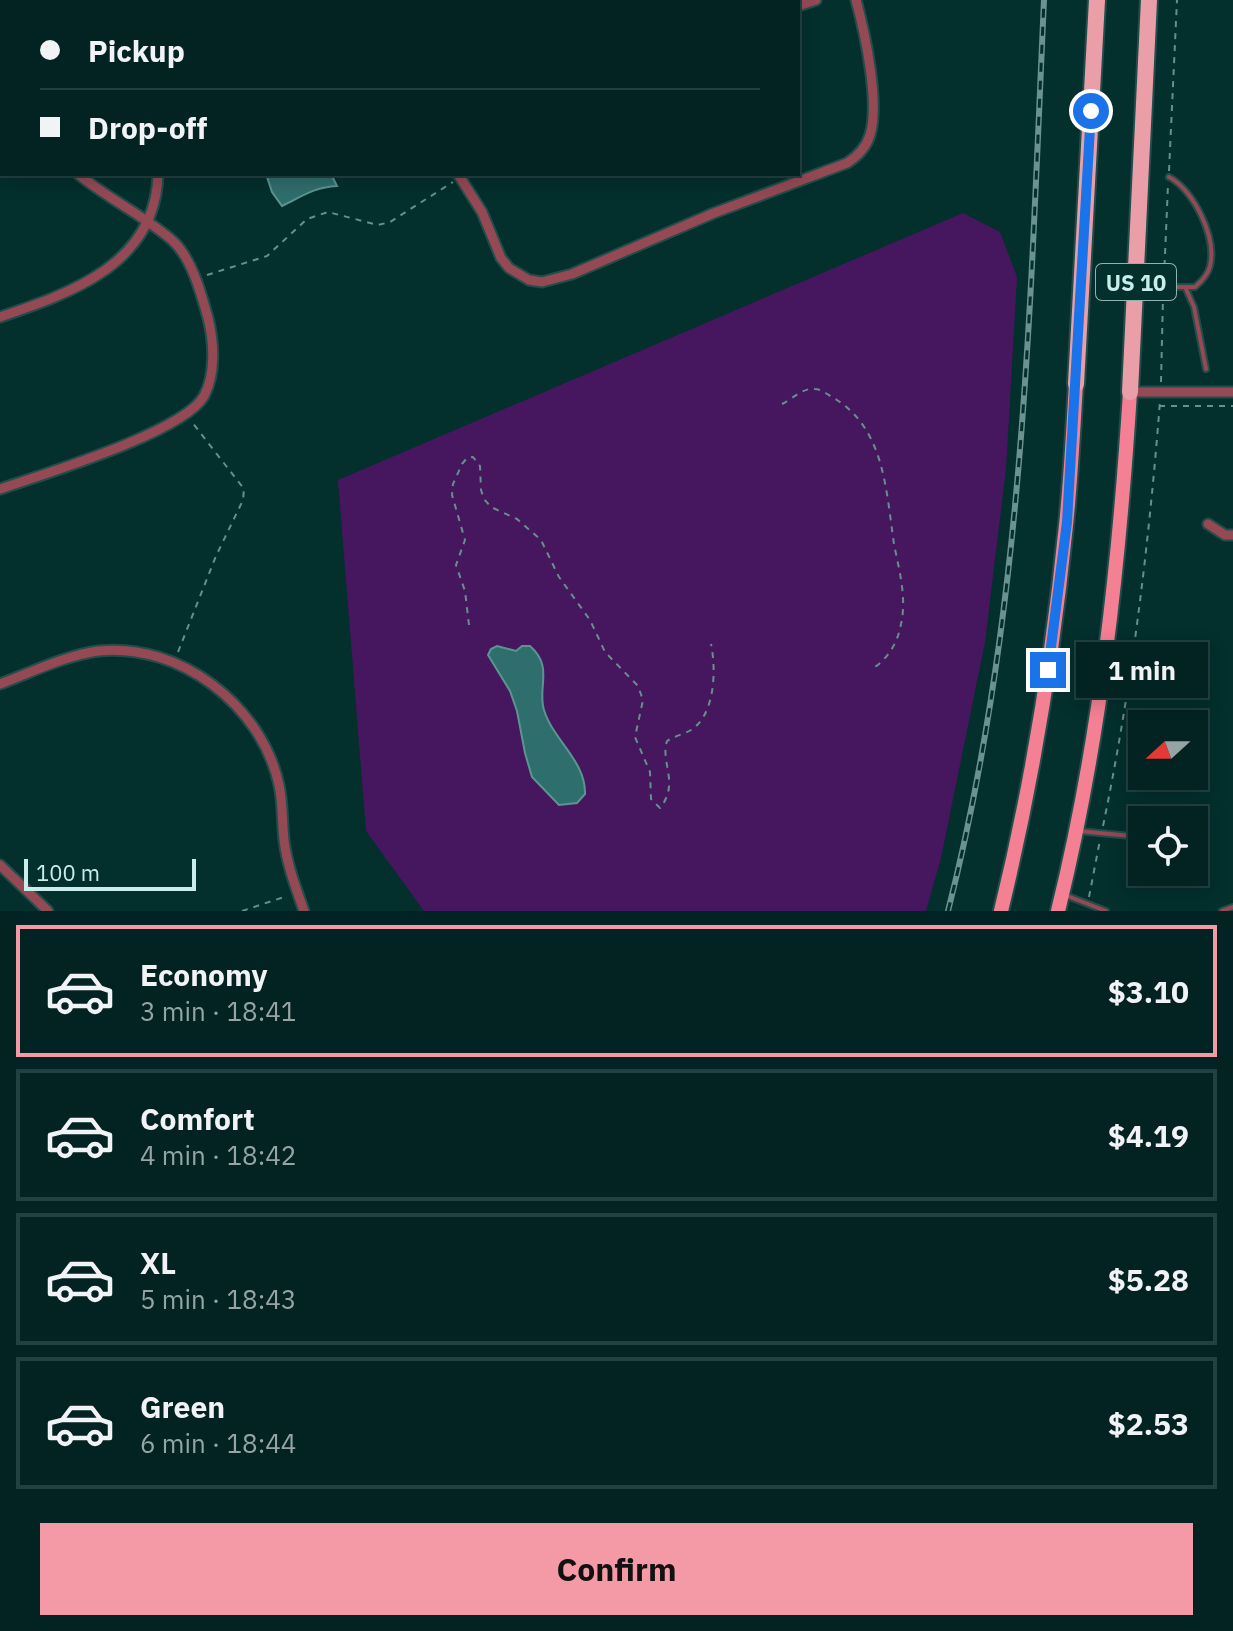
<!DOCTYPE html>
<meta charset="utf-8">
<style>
:root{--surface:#022322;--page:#102f2f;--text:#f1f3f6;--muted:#96a4a5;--line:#234040;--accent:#f49aa6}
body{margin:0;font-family:"IBM Plex Sans",sans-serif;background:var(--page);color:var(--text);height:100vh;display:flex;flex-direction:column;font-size:30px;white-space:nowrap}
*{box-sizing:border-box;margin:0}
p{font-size:26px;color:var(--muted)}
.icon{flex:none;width:44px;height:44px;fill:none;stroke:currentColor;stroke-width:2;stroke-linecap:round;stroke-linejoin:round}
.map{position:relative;height:911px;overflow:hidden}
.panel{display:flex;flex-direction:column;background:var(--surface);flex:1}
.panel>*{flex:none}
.top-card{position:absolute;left:0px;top:0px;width:800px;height:176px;box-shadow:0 4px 20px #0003,0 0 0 2px var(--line);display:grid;align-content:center;height:176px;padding:0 40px;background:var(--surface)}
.needle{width:52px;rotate:249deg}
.buttons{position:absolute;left:1128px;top:710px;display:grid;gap:16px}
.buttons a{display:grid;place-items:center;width:80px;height:80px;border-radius:0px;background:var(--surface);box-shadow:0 4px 20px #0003,0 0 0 2px var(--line);font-size:40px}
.scale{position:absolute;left:24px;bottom:20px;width:172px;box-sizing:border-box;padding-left:8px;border:4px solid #c9edea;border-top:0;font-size:22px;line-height:28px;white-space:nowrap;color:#c9edea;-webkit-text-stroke:6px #032f2d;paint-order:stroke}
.end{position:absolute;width:36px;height:36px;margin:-18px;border:10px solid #1a73e8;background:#fff;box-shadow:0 0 0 4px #fff}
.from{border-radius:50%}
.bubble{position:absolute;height:56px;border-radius:0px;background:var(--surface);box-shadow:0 4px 20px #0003,0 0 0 2px var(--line);font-size:26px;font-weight:700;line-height:56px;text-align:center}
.top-card b{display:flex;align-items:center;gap:28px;height:76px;font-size:30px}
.top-card b+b{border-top:2px solid var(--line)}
.top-card i{width:20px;height:20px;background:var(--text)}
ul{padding:14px 0 0;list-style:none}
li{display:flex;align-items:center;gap:24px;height:132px;margin:0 16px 12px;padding:0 24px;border:4px solid var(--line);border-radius:0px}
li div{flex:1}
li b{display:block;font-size:30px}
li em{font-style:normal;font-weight:700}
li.current{border-color:var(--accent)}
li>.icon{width:72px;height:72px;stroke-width:1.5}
.button{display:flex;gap:16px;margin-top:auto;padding:16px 40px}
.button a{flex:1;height:92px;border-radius:0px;background:var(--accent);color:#111;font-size:32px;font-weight:700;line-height:92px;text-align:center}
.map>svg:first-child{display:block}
.green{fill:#46175f}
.water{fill:#2e6e6c;stroke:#5c9492;stroke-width:2}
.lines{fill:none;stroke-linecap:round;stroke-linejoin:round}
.service-casing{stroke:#234d4b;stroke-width:8}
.minor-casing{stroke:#234d4b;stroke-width:13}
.trunk-casing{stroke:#234d4b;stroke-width:18}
.motorway-casing{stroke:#234d4b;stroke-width:20}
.path{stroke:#678f8c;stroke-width:2;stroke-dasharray:6 6;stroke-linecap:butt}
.service{stroke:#944955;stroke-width:4}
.minor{stroke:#944955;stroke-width:9}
.trunk{stroke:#f48094;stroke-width:14}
.motorway{stroke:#ea9fa8;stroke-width:16}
.rail-casing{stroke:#6a928f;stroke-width:6}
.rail{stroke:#032f2d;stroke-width:3;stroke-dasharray:9;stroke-linecap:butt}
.route{stroke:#1a73e8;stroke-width:10}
.labels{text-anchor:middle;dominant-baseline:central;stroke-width:8;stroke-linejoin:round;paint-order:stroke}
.shield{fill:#032f2d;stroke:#8eb4b1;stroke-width:2}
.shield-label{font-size:22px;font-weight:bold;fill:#c9edea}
</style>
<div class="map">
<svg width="1233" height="911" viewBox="0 0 1233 911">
<rect width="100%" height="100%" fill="#032f2d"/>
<path class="green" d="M963,213L1000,232L1017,277L1006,469L985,642L941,858L926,911H424L366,831L338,480Z"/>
<path class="water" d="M266,174H331L337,186C314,187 301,197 282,206L272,192Z
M497,646L516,651L522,646H530C554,667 537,687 544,710C553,740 586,761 585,794L577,803L559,805L532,777L525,753L517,711L510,691L488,655L491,649Z"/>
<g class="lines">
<defs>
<path id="service" d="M1163,287H1195C1202,281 1208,275 1210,266C1217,238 1194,190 1169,177
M1186,289L1194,307L1206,369
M1078,831L1142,837
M1065,895L1106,911
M1222,911L1233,907"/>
<path id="minor" d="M170,2L171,0
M390,2V0
M798,6L816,0
M458,174L482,212L501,258L509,268L529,280L542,282L572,274L714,213L847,163C858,156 866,148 870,135C880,103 865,33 856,0
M0,317C71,293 156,264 158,174
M1130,392H1233
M0,489C44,474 184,432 204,396C216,374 214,342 208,318C201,293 192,259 173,241C146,217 107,198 78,174
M1208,524L1225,535H1233
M0,684C32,672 64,656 98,651C180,642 262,706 279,785C283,803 282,822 284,840C287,865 296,888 304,911
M0,865L48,911"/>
<path id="trunk" d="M1001,911C1032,784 1053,655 1066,525C1071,478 1073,431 1076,384
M1058,911C1100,741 1119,566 1130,392"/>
<path id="motorway" d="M1076,384L1097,0
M1130,392L1149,0"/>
</defs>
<use href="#service" class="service-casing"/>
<use href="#minor" class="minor-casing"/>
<use href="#trunk" class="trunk-casing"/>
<use href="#motorway" class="motorway-casing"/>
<path class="path" d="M262,0L264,2
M301,0L302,2
M149,2L150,0
M0,56L2,55
M1169,171L1177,0
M207,275L267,256L307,219L328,212L378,225L390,222L453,182
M1164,278L1168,185
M1161,382L1163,297
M782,404C792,399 804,387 815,389C821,389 827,394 832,397C885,427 886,491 894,544C899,570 907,597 901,624C898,642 888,659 872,669
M1159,406H1233
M469,625L465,591L456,565L465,540L452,495L453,484L462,464L467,458L473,457L480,466L481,490L484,499L491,507L517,519L541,540L559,577L590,620L605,652L638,686L643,700L635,737L650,772L651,799L660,808C680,783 660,763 667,741C675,736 684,734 691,730C716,714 716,668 711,644
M178,652L216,556L243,500L244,489L192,422
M1103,826C1132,686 1149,544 1160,401
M1089,897L1100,840
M242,911L287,896"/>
<use href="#service" class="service"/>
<use href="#minor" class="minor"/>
<use href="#trunk" class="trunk"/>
<use href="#motorway" class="motorway"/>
<defs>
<path id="rail" d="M948,911C1024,613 1030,306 1044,0"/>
</defs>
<use href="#rail" class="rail-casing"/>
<use href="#rail" class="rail"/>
</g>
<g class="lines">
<path class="route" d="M1048,670L1067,522L1091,111"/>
</g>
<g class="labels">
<rect class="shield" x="1096" y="264" width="80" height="36" rx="6"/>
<g class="shield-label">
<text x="1136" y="282">US 10</text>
</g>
</g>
</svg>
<div class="buttons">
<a><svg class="needle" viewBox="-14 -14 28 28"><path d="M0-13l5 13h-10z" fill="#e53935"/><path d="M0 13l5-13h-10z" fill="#96a4a5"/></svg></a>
<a><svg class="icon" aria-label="locate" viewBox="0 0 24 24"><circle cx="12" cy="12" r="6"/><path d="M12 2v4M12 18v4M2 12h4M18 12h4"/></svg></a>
</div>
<div class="scale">100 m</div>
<i class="end from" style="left:1091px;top:111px"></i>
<i class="end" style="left:1048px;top:670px"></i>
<div class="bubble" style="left:1076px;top:642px;width:132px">1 min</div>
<div class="top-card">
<b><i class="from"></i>Pickup</b>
<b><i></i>Drop-off</b>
</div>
</div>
<section class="panel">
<ul>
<li class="current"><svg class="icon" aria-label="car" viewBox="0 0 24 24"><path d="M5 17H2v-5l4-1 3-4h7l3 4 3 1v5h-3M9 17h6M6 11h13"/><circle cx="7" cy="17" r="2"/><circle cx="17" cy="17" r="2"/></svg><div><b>Economy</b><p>3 min · 18:41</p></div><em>$3.10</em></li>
<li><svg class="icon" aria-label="car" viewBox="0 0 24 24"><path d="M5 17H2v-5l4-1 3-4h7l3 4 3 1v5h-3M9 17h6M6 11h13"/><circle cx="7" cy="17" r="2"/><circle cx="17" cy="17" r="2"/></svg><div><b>Comfort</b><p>4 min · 18:42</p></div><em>$4.19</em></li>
<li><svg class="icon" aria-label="car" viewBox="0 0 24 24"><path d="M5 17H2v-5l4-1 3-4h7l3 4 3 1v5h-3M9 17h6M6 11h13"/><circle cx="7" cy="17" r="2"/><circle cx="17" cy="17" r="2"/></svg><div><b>XL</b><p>5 min · 18:43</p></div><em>$5.28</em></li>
<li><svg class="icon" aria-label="car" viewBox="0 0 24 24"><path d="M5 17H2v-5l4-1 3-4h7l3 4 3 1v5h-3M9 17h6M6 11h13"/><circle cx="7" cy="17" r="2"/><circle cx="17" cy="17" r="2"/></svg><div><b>Green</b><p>6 min · 18:44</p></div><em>$2.53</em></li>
</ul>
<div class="button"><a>Confirm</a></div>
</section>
